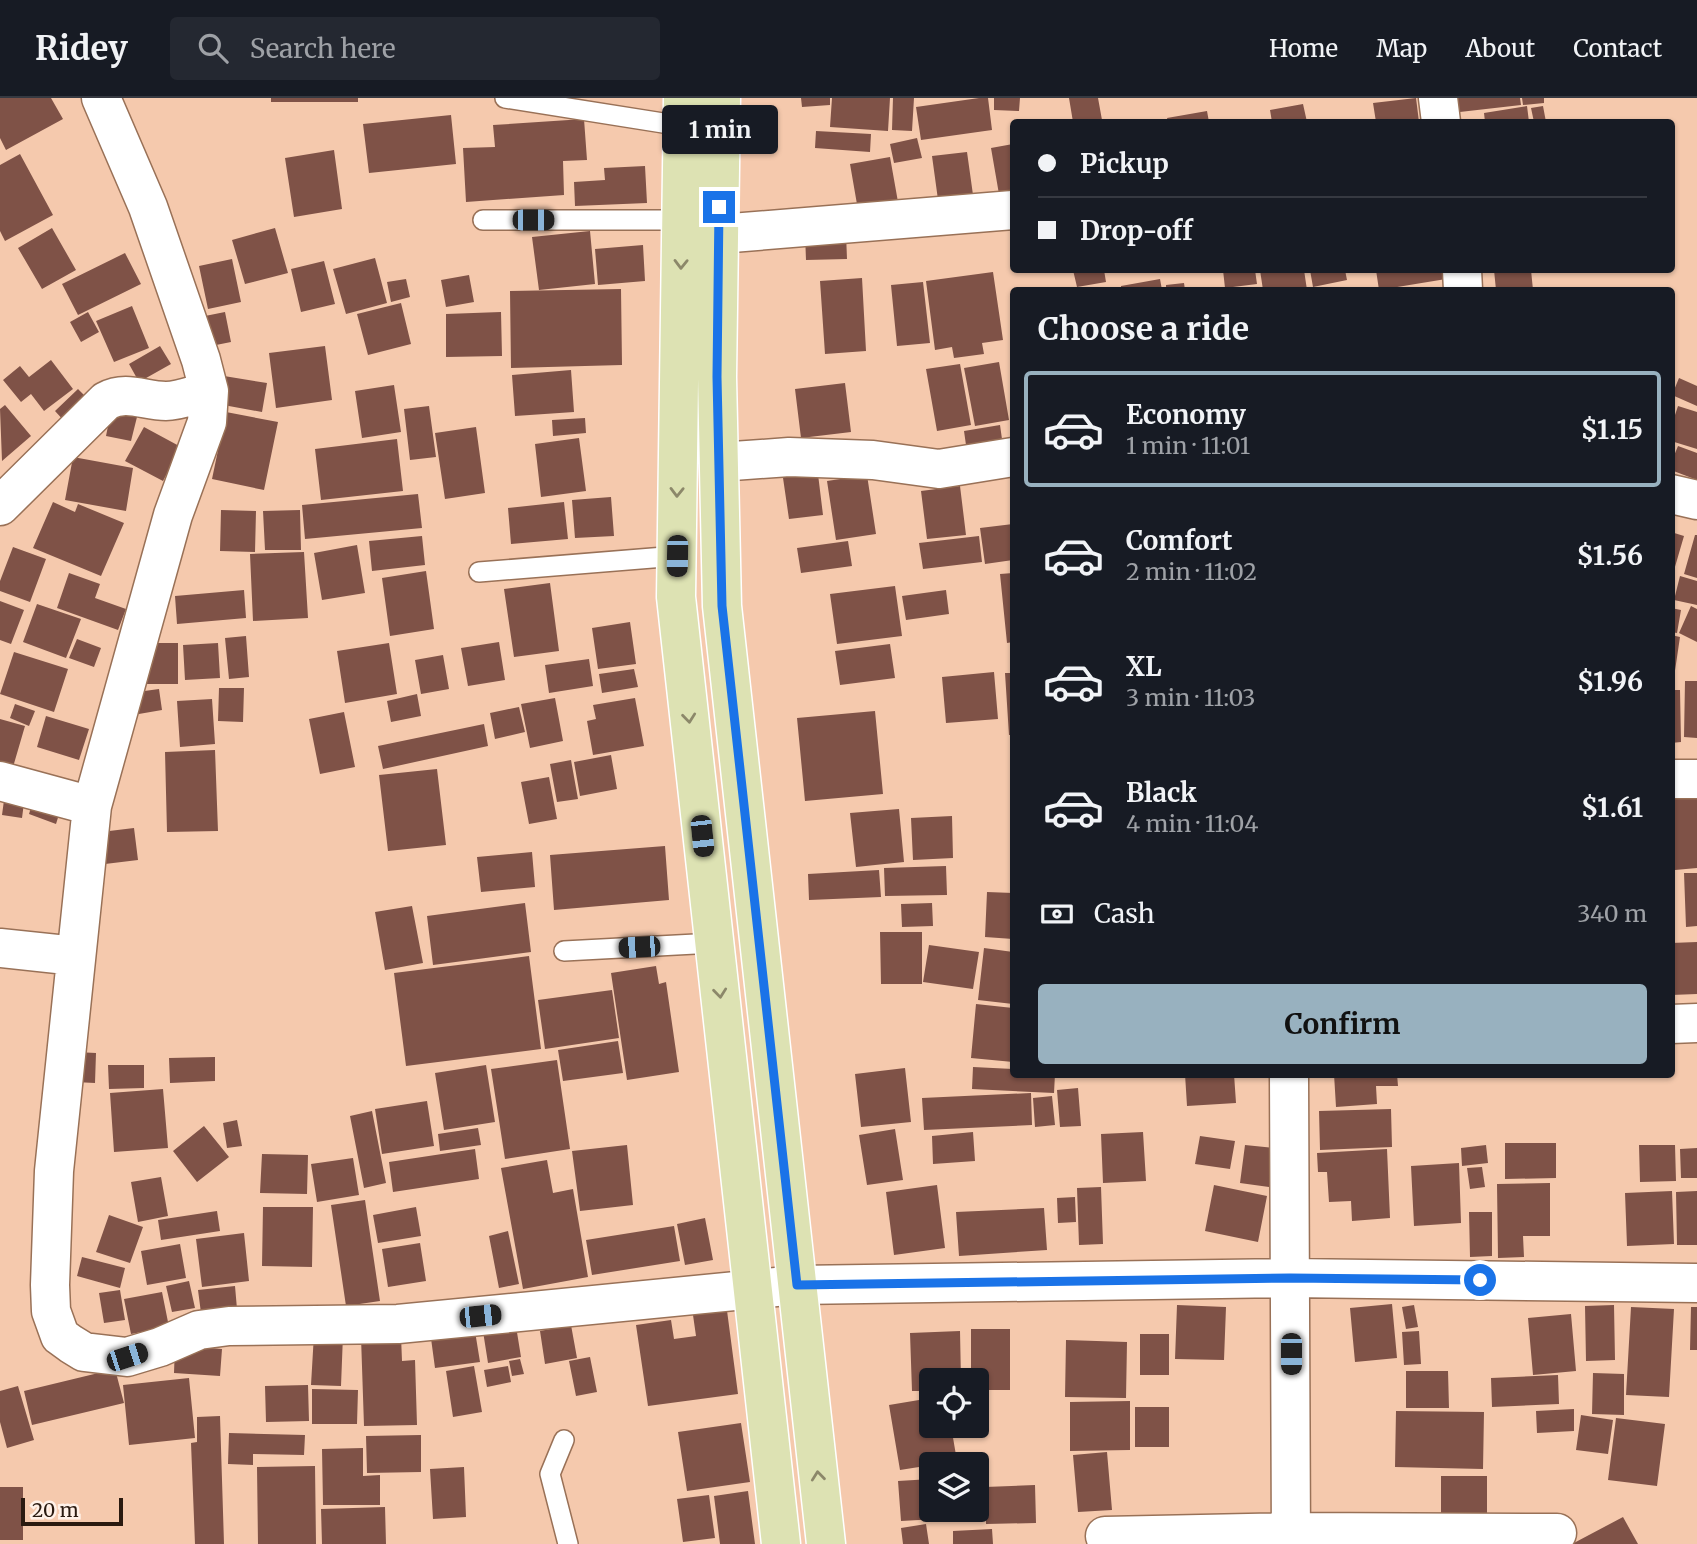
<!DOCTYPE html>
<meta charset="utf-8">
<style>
:root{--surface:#171b24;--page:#242831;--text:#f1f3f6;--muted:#9ea1a6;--line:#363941;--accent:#98b1bf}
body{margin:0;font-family:Merriweather,serif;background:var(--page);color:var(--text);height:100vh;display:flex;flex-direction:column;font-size:26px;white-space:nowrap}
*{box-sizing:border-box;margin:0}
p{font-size:23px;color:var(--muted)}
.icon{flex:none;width:38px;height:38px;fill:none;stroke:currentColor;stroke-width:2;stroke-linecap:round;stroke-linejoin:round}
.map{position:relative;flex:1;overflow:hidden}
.sheet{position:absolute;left:1010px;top:189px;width:665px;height:791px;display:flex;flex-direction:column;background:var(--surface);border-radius:7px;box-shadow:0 2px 5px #0004}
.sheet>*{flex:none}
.hud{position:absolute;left:1010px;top:21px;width:665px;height:154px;border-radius:7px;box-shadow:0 2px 5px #0004;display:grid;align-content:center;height:154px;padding:0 28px;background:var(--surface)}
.fabs{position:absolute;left:919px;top:1270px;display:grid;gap:14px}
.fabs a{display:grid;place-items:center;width:70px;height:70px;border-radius:7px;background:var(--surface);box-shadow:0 2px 5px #0004;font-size:35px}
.scale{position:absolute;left:21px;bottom:18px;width:102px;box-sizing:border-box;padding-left:7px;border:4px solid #2a1a10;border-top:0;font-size:19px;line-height:24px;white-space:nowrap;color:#2a1a10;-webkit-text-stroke:5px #fff1e8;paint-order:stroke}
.end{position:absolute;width:32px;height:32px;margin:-16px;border:9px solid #1a73e8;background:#fff;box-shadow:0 0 0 4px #fff}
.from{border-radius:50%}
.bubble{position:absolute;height:49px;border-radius:7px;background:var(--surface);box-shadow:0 2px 5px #0004;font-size:23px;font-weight:700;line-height:49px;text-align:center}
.car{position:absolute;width:21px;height:42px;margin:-21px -10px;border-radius:9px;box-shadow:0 0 5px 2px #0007;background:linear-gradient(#222 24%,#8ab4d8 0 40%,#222 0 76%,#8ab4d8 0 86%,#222 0)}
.hud b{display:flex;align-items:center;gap:24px;height:66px;font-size:26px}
.hud b+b{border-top:2px solid var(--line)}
.hud i{width:18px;height:18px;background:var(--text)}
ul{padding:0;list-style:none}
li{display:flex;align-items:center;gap:21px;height:116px;margin:0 14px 10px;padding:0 14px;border:4px solid transparent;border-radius:7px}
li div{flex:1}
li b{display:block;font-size:26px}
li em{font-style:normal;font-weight:700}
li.on{border-color:var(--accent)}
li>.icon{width:63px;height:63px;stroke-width:1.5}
h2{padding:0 28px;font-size:32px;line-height:84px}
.pay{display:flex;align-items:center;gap:18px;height:77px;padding:0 28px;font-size:26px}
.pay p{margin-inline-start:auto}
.button{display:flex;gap:14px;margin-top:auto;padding:14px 28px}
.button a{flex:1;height:80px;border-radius:7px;background:var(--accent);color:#111;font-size:28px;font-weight:700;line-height:80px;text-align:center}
header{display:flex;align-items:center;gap:42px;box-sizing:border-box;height:98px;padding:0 35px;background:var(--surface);border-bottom:2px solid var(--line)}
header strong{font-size:33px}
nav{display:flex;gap:38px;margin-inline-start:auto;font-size:24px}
.search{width:490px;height:63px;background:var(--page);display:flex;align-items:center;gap:18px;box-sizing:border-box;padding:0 24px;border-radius:7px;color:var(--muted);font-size:26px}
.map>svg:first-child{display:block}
.building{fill:#7f5247}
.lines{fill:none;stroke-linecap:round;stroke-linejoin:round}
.service-casing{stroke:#997157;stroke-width:22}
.minor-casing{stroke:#997157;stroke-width:41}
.primary-casing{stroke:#fff;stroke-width:41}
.service{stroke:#fff;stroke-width:19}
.minor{stroke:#fff;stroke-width:38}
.primary{stroke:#dde2b3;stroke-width:38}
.oneway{stroke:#8c886a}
.route{stroke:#1a73e8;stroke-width:9}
</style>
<header>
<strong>Ridey</strong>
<div class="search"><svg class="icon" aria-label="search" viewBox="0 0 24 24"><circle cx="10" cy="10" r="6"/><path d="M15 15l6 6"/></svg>Search here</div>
<nav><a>Home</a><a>Map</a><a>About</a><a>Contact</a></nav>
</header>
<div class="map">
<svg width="1697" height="1446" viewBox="0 0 1697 1446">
<rect width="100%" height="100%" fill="#f5c9ad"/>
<path class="building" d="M0,0H51L63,21L6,52L0,40Z
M271,0H358V4H271Z
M801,0H830V7L802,9Z
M832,0H890L888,33L830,29Z
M893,0H914L912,33L892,32Z
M979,0H988L992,32L921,42L916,9Z
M994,0H1020L1019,13L994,12Z
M1069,0H1098L1102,22L1073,24Z
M1416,0L1419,24H1376L1373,5Z
M1449,0H1520L1521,7L1451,15Z
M1522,0H1544V5L1523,7Z
M1303,6L1307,24H1272L1270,12Z
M1527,8L1529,24H1485L1484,15Z
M1543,8L1546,24H1534L1531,10Z
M1207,13L1209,24H1168L1167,20Z
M451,17L456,66L369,75L363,26Z
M584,21L587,62L563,63L564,97L466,104L463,50L495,49L493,27Z
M816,33L871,36L870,54L815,50Z
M917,40L922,60L894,65L890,46Z
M1013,46V100L1000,102L991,50Z
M334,52L342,111L294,119L285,60Z
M967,54L974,104L939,109L932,58Z
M20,56L53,117L5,143L0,133V67Z
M890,59L898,104L858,112L850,66Z
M645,68L647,105L575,108L574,84L605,82L604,70Z
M52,130L76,172L42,191L18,150Z
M275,130L288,175L245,186L232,142Z
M590,133L595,186L539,192L532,139Z
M846,135L847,161L806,162L805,136Z
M643,147L645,183L598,187L595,151Z
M125,155L141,186L78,217L62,186Z
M375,160L387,205L346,216L333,171Z
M232,161L241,204L208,211L199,168Z
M324,163L335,206L301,214L291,171Z
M1073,172H1104L1106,184L1077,189Z
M1223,172H1255L1257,186L1225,190Z
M1260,172H1304L1307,192H1263Z
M1310,172H1345L1347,182L1313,189Z
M1376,172H1445L1446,181L1379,192Z
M1494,172H1531L1533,192H1496Z
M993,174L1003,242L982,245L984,256L954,260L952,249L935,252L926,183Z
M469,177L474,204L446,209L441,182Z
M862,180L866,253L825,256L820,183Z
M406,181L410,199L391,204L387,184Z
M1160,181L1162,192H1121V188Z
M923,184L930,245L897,248L891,187Z
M1184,185L1185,192H1166V187Z
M621,191L622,267L511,270L510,193Z
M401,205L411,246L368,257L357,216Z
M132,208L149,250L114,264L96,223Z
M88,214L99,234L81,244L70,224Z
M225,214L231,244L211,248L205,218Z
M501,214L502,258L446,259V216Z
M160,248L171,266L139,284L129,266Z
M325,248L332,302L276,310L269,255Z
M51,262L73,291L44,313L31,296L21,304L3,282L20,268L29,279Z
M999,264L1009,322L975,328L964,270Z
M960,266L971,327L937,333L926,271Z
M571,272L574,314L515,318L512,277Z
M224,278L267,285L262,314L218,306Z
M1679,280L1697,288V308L1672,297Z
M845,285L851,334L801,340L795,291Z
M394,287L401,334L362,340L355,293Z
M78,291L90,303L66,325L55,313Z
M5,307L31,338L2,363L0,311Z
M429,308L436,359L410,362L404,311Z
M1678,308L1697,314V351L1671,343V329Z
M111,313L137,319L131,343L106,338Z
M226,314L278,324L264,392L212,381Z
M585,320L586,335L553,338L552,322Z
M1000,327L1003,348L967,354L964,333Z
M144,329L181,349L163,383L125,363Z
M476,329L485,395L445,401L435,335Z
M579,340L586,393L541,399L535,346Z
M397,341L403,393L321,402L315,351Z
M1678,348L1697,355V382L1671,372V365Z
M73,359L133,370L126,413L65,402Z
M817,368L823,417L789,421L782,373Z
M867,377L876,436L836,442L827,383Z
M960,388L966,437L927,441L921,393Z
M418,396L422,430L305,441L302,407Z
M611,399L614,438L575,440L572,402Z
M53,404L75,414L78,406L124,425L101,478L33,450Z
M564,404L568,441L511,446L508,410Z
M221,412L256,413L255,454L220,453Z
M300,412L301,452H265L263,413Z
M1013,426V462L985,466L980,430Z
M1671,434L1684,438L1672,479H1671Z
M1695,437H1697V480L1684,476Z
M422,438L425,467L372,473L369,443Z
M979,438L982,464L923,471L919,445Z
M848,443L852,468L801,475L797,450Z
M357,447L365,495L322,502L314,455Z
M13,449L46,461L30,504L0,493V483Z
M304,454L308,520L253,523L250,456Z
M426,473L434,531L390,538L382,480Z
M69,475L100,486L95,500L126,511L118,532L57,510Z
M1013,475V544L1007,545L1000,476Z
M1680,478L1697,483V507L1674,502Z
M550,485L559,553L514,559L504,491Z
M895,488L902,538L837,546L830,496Z
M244,492L246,520L177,526L175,498Z
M946,492L949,516L906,522L902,498Z
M0,503L24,512L11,546L0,542Z
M37,506L81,521L66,560L23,544Z
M1691,508L1697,511V544L1679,535Z
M1671,510L1681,512L1677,535L1671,534Z
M630,524L636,566L598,571L592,530Z
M1671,537L1680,539L1673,586H1671Z
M246,538L249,579L229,581L225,540Z
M77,541L101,550L94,569L69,560Z
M499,544L505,582L468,588L461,550Z
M143,545H178V586H143Z
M218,545L220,580L185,582L183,547Z
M389,545L397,596L345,605L337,553Z
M890,546L895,580L840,587L835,553Z
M14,554L68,571L54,614L0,596Z
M443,557L449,591L421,596L415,562Z
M589,561L593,588L549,595L545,567Z
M634,571L638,589L602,595L599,576Z
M994,574L998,621L946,625L942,579Z
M1005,575H1013V637H1009Z
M1685,583H1697V640L1684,639Z
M219,590H244L243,624L218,623Z
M159,591L162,612L133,617L130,595Z
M1671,592H1680L1681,644L1671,645Z
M417,596L421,618L391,624L387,603Z
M555,600L563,643L530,650L521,606Z
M635,600L644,648L593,657L587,623L596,621L593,607Z
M212,601L215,646L180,649L177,603Z
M15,606L35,613L29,628L10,620Z
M519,609L525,634L495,641L490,615Z
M875,613L883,696L805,703L797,620Z
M344,614L355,669L320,676L309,621Z
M46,618L89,631L79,662L37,649Z
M0,621L25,628L13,669L0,665Z
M484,626L488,648L383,671L378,648Z
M215,652L218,733L167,734L165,654Z
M611,657L617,691L580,698L574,664Z
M571,662L578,701L557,704L550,666Z
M437,671L446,747L388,753L379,677Z
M549,679L557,721L529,726L521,684Z
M1697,694V770L1675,772L1671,737V697Z
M5,695L25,697L22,720L2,717Z
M34,700L61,710L56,726L29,716Z
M899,711L904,764L856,769L850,715Z
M952,718L953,760L913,762L911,720Z
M134,730L138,762L105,766L101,734Z
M665,748L669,802L554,812L550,757Z
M532,754L535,789L481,794L477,759Z
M946,768L947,797L885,798L884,770Z
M879,772L881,799L809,802L808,776Z
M1684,775H1697V828L1686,829Z
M987,794L1013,795V841L985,839Z
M525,805L531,854L433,867L427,818Z
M932,805L933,828L902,829L901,806Z
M412,808L423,865L385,872L375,814Z
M880,834H922V886H881Z
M1697,844V896L1671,897V845Z
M929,847L979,854L973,891L923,884Z
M984,850L1013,854V906L978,902Z
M529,858L541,951L406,968L394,875Z
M656,868L659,886L666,884L679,974L627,982L611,875Z
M612,892L619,940L545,951L538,902Z
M976,906L1013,910V964L971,960Z
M618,943L623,975L563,983L558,952Z
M76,954L96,955L95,985L75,984Z
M215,959V983L170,985L169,960Z
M557,962L570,1051L505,1061L491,971Z
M108,967H144V990L109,991Z
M486,967L495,1024L444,1032L435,975Z
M973,969L1013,971V976H1055L1054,995L972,991Z
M905,970L911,1024L861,1029L855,976Z
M1185,976H1234L1236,1005L1187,1008Z
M1334,976H1397L1398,988H1376L1377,1006L1336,1009Z
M1078,990L1081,1028L1060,1029L1057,992Z
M163,991L168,1050L114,1054L110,995Z
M1031,995L1032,1027L924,1032L922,1000Z
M1052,998L1055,1027L1035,1029L1033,1000Z
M427,1003L434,1048L382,1056L375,1011Z
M1391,1011L1392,1049L1320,1052L1319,1013Z
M372,1013L386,1085L364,1090L350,1018Z
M237,1022L242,1048L227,1050L223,1025Z
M204,1028L229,1059L197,1084L173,1053Z
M478,1030L481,1047L440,1053L438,1036Z
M895,1031L903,1082L867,1087L859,1037Z
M973,1034L975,1063L933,1066L932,1038Z
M1143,1034L1146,1083L1103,1085L1101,1036Z
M1200,1038L1235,1043L1230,1071L1195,1066Z
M1505,1045H1556V1080L1505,1081Z
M627,1047L633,1107L580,1113L572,1053Z
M1245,1047L1274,1050L1269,1089L1240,1085Z
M1486,1047L1488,1065L1462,1068L1461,1050Z
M1639,1047H1675L1676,1083L1640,1084Z
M1697,1050V1080H1681L1680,1051Z
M475,1051L479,1081L393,1094L389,1064Z
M1387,1051L1390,1120L1352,1123L1351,1103L1329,1104L1327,1074H1318L1317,1055Z
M262,1056L308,1057L307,1096L260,1095Z
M353,1060L359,1097L317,1104L311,1066Z
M547,1062L553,1095L573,1091L588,1179L523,1191L501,1070Z
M1459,1065L1461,1125L1414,1128L1411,1068Z
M1482,1069L1485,1089L1470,1091L1467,1070Z
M161,1079L168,1118L138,1124L131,1084Z
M1550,1085V1138H1523L1524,1159L1498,1160L1497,1086Z
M937,1087L945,1150L894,1157L886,1094Z
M1214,1087L1267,1098L1258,1144L1205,1133Z
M1101,1089L1103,1146L1079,1147L1077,1090Z
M1672,1093L1674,1146L1627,1148L1625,1095Z
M1697,1093V1147H1677L1676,1094Z
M1075,1099L1076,1124L1058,1125L1057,1100Z
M365,1102L380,1203L346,1208L331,1107Z
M263,1109H313L312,1169L262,1168Z
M416,1109L421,1138L378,1145L373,1117Z
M1044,1110L1047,1152L959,1158L956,1114Z
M217,1113L220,1133L161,1142L158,1122Z
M1469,1114H1492V1158L1470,1159Z
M109,1117L143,1129L130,1165L96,1154Z
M705,1120L713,1162L685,1167L677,1126Z
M674,1128L680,1163L592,1177L586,1142Z
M508,1133L519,1186L499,1190L489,1138Z
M244,1135L249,1183L202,1189L196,1141Z
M420,1145L426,1183L388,1189L382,1151Z
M180,1146L186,1180L147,1187L141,1153Z
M82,1159L125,1170L120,1190L77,1178Z
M189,1183L195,1210L172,1214L166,1188Z
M235,1188L237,1211L201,1215L198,1192Z
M120,1192L125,1222L104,1225L99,1195Z
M162,1194L169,1229L131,1236L124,1201Z
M726,1205L738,1296L648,1308L636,1227L671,1222L674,1241L696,1238L692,1210Z
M1392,1206L1397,1260L1355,1264L1350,1210Z
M1177,1207L1226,1209L1224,1262L1175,1261Z
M1414,1207L1418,1229L1406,1231L1402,1209Z
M1614,1207L1615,1262L1586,1263L1585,1208Z
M1631,1209L1674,1211L1669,1299L1626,1297Z
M1691,1209H1697V1252H1690Z
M1571,1216L1576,1273L1533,1277L1528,1220Z
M515,1222L521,1259L488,1265L482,1227Z
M474,1227L480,1264L435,1270L430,1233Z
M571,1227L577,1260L545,1266L540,1233Z
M971,1231H1010V1292H976V1283H971Z
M960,1233L961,1283H931V1293H912L910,1235Z
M1419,1233L1421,1266L1404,1267L1402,1234Z
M314,1236L343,1237L341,1288L311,1287Z
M1140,1236H1169V1277H1140Z
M401,1238L402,1263L415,1262L417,1327L364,1328L361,1239Z
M1066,1242L1127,1244L1126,1300L1065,1299Z
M175,1247L222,1251L220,1278L174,1275Z
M590,1259L597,1294L576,1298L569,1263Z
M520,1261L524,1276L512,1278L509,1263Z
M474,1268L482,1314L453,1319L446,1273Z
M508,1268L511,1284L487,1289L484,1272Z
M115,1271L124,1305L32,1327L24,1293Z
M1406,1273H1448L1449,1310H1406Z
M1593,1275L1624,1276V1317L1592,1316Z
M1558,1277L1559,1306L1492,1309L1491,1280Z
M189,1280L195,1340L129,1347L123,1287Z
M308,1287L309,1323L266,1324L265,1288Z
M18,1288L34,1342L7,1350L0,1324V1293Z
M312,1291L358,1292L357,1326H312Z
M931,1300V1328H951L957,1363L900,1372L889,1307Z
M1130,1303V1352L1070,1353V1304Z
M1135,1309H1169V1349H1135Z
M1574,1311V1333L1537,1335L1536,1313Z
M1396,1313L1484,1314L1483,1371L1395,1369Z
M1581,1317L1613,1322L1608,1356L1576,1352Z
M220,1318L224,1446H195L191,1345L197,1344V1319Z
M1616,1320L1665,1326L1657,1388L1608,1382Z
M741,1325L750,1384L687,1393L678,1334Z
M229,1335L305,1337L304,1357L253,1356V1367L228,1366Z
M421,1337V1374L367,1375L366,1338Z
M363,1350V1378L380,1377V1407H323L322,1351Z
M1107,1354L1112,1412L1078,1414L1073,1357Z
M315,1368L316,1446H258L257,1369Z
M464,1369L466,1419L433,1421L430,1371Z
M1441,1378H1487V1420H1441Z
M931,1381V1412H955V1420L901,1423L898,1383Z
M976,1381H979L980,1420H962V1412H976Z
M1035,1387L1036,1425L986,1426L985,1389Z
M0,1389H23V1442H0Z
M748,1393L755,1446H720L714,1398Z
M709,1397L715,1440L683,1444L677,1401Z
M385,1409L386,1446H322L321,1411Z
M1623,1419L1638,1446H1572Z
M926,1426L929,1446H903L901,1430Z
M992,1431L993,1446H953V1433Z"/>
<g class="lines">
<defs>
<path id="service" d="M505,0L682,28
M483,122H681
M479,474L677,458
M564,853L714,845
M564,1342L550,1376L568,1446"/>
<path id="minor" d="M101,0L148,109L201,262L209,293L207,324L173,417L92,708L54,1073L50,1187L51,1213L60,1238L71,1246L84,1254L127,1259L160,1249L199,1232L229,1228L398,1226L797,1187L1290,1180L1697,1185
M1438,0L1441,24
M719,136L1013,112
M1462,172L1463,192
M719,364L789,359L873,362L939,371L1013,359
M1671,396L1697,402
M0,408L106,303C127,292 144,303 166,303C179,303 196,296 209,293
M1671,681H1697
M0,683L92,708
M0,850L76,858
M1671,926L1697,925
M1289,976L1291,1446
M1105,1438L1291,1434L1557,1435"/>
<path id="primary" d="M683,0L676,499L781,1446
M721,0L717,279L722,508L826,1446"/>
</defs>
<use href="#service" class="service-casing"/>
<use href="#minor" class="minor-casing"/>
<use href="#primary" class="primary-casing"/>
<use href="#service" class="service"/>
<use href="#minor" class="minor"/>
<use href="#primary" class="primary"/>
</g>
<defs><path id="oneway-chevron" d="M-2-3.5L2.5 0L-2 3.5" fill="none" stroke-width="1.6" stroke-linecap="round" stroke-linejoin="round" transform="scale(1.75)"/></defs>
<g class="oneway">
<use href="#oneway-chevron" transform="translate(681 166) rotate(91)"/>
<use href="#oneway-chevron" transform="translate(677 394) rotate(91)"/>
<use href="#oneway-chevron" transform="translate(689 620) rotate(84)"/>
<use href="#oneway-chevron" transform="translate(720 895) rotate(84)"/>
<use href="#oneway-chevron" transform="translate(818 1378) rotate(-96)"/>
</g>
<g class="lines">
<path class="route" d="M719,109L717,279L722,508L797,1187L1290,1180L1480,1182"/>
</g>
</svg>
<div class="fabs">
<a><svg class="icon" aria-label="locate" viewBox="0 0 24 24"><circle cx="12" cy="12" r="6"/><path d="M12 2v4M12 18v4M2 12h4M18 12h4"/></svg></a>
<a><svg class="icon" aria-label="layers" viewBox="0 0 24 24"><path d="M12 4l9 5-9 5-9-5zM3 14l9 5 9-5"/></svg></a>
</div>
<div class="scale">20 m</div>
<i class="end from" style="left:1480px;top:1182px"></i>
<i class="end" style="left:719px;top:109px"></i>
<div class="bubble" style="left:662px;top:7px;width:116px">1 min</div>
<i class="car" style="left:533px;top:122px;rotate:90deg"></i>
<i class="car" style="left:677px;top:458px;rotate:181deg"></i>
<i class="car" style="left:702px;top:738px;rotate:174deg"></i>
<i class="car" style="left:639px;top:849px;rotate:267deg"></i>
<i class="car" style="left:480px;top:1218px;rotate:84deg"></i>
<i class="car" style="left:1291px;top:1256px;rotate:180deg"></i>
<i class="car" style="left:127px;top:1259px;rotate:72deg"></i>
<div class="hud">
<b><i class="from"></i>Pickup</b>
<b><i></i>Drop-off</b>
</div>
<section class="sheet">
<h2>Choose a ride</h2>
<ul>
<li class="on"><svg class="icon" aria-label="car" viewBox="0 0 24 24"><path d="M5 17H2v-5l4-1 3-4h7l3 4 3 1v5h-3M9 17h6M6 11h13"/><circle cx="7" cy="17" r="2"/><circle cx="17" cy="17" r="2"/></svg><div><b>Economy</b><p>1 min · 11:01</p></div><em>$1.15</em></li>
<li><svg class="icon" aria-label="car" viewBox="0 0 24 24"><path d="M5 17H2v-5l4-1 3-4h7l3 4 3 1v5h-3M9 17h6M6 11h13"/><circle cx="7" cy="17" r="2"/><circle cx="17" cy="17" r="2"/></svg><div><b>Comfort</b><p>2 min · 11:02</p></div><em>$1.56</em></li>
<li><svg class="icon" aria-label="car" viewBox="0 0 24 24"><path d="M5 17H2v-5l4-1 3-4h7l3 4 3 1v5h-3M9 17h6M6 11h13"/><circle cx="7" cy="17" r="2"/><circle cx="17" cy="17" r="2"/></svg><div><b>XL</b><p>3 min · 11:03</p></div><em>$1.96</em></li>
<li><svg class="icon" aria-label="car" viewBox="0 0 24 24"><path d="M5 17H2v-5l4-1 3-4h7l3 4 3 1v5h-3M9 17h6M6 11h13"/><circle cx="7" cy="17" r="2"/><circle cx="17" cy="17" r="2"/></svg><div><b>Black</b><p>4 min · 11:04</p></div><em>$1.61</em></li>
</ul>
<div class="pay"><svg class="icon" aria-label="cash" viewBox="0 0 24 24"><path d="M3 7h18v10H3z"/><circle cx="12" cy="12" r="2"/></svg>Cash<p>340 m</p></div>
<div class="button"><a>Confirm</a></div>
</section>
</div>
